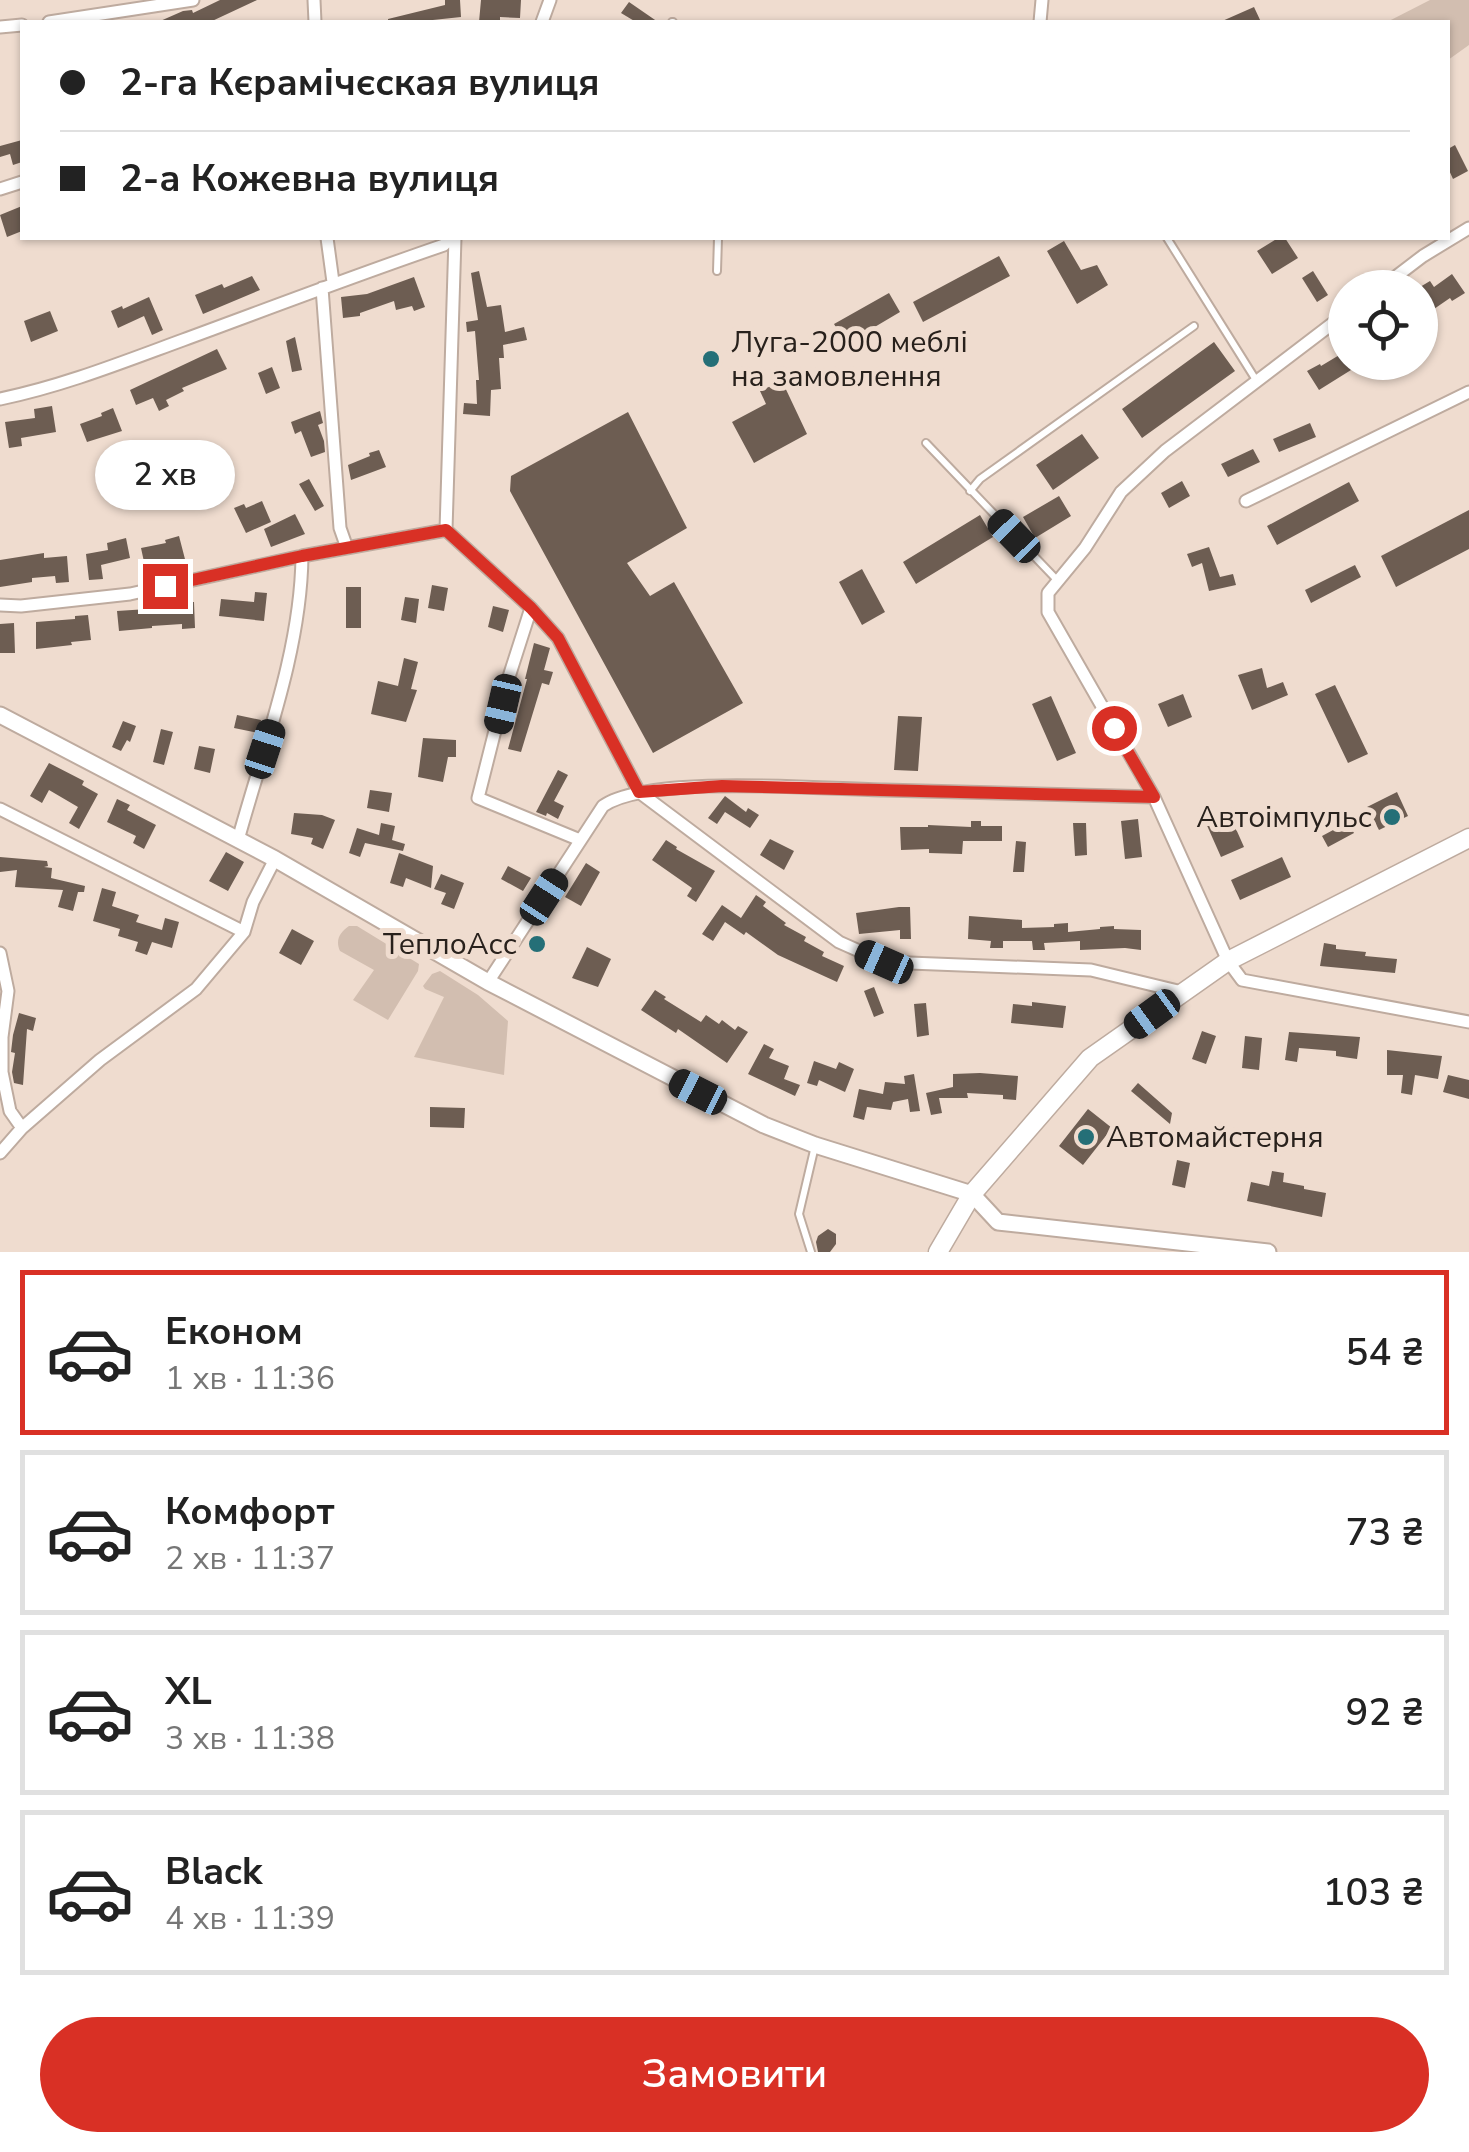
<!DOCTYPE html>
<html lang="uk">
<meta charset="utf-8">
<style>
:root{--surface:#fff;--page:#f6f6f6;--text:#222;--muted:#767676;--line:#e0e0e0;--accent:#d93025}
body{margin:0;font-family:"Nunito Sans",sans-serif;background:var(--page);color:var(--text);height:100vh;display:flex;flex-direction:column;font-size:38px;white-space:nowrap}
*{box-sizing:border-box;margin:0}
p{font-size:32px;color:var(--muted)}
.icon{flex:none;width:55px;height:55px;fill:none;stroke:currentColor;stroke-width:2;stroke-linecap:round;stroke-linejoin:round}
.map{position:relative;height:1252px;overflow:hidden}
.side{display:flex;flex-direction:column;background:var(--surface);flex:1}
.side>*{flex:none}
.top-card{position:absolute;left:20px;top:20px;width:1430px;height:220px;border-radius:0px;box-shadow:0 2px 8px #0004;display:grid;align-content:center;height:220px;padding:0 40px;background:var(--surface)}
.tools{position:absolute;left:1328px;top:270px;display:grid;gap:20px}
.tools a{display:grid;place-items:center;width:110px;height:110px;border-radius:50%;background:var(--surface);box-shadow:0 2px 8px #0004;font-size:50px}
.end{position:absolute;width:45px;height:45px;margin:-22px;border:12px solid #d93025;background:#fff;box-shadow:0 0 0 5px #fff}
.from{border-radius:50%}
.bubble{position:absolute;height:70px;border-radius:35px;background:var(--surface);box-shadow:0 2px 8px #0004;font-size:32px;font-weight:600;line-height:70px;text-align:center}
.car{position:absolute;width:30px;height:60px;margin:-30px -15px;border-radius:12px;box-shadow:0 0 8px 2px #0007;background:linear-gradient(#222 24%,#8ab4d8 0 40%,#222 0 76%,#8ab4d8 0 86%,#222 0)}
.top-card b{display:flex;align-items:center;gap:35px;height:95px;font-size:38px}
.top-card b+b{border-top:2px solid var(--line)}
.top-card i{width:25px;height:25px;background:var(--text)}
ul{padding:18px 0 0;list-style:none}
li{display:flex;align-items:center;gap:30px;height:165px;margin:0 20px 15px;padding:0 20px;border:5px solid var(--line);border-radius:0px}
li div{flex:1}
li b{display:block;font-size:38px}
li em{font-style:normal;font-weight:600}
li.current{border-color:var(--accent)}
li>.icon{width:90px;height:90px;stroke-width:1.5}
.cta{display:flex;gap:20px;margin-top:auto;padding:20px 40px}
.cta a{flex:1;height:115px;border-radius:60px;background:var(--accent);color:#fff;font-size:40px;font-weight:600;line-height:115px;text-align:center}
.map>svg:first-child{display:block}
.green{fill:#d2beb0}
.building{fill:#6d5d52}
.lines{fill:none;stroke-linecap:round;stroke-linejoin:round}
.service-casing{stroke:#beab9f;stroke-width:10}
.minor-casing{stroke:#beab9f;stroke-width:15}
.tertiary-casing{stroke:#beab9f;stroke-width:19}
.primary-casing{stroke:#beab9f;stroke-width:21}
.service{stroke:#fff;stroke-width:6}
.minor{stroke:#fff;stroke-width:11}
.tertiary{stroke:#fff;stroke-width:15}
.primary{stroke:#fff;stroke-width:18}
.route{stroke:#d93025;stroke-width:12}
.poi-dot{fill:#256f77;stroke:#efdccf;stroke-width:4}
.labels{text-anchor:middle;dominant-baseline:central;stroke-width:10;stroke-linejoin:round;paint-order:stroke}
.poi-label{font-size:30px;fill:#28211c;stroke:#efdccf;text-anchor:start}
</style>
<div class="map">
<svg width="1469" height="1252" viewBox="0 0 1469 1252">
<rect width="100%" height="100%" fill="#efdccf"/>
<path class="green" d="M1430,0H1469V45L1448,60V22H1387Z
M349,926H357L419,964L418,971L388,1020L353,1000L374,970L340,951C335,940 340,932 349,926Z
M440,971L478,995L508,1021L504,1075L414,1057L444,997L425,989L423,986L432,974Z"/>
<path class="building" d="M220,0H257L210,22H158L183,11L192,10L193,13Z
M445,0H460L461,17L414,22H388V19L445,5Z
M481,0H521L520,18L500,17V22H479Z
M629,2L658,22H636L621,13Z
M1254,7L1261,22H1220Z
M22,140V162L13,165L10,154L0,157V146Z
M1455,145L1468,171L1453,179L1448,168V149Z
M22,206V231L7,237L0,215Z
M1278,238H1285L1298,258L1272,274L1257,251Z
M1064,241L1081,270L1097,265L1108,285L1077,304L1047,251Z
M999,256L1010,276L923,322L913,302Z
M479,271L487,307L501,305L505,332L524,327L527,340L503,345L504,358H499L501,389L491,390L490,416L463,414L464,403L477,404L476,380H479L475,331L467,332L466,322L478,320L471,273Z
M1313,271L1328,295L1317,302L1302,278Z
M1452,274L1465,293L1452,301L1450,298L1434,309L1420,287L1430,281L1434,287Z
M252,276L260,290L203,314L195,295L222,284L224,288Z
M414,277L425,307L414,311L412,306L396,310L394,301L360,313V316L343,318L341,297L367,294Z
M889,293L900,312L846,344L834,324Z
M149,297L163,330L152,335L144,316L118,328L111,311L122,306L123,309Z
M50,311L58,331L31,342L24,321Z
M295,337L302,370L292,372L286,341Z
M1214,342L1235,371L1142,438L1122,409Z
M217,349L227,369L182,388L184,391L166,400L169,406L159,411L153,398L136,405L130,390Z
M1341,354L1351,370L1319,390L1307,371L1320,364L1321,366Z
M272,367L280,388L266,394L258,373Z
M782,381L807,434L754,463L732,422L766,404L760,391Z
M52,406L56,432L21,438L22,446L9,448L5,422L35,418L34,409Z
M113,408L122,431L87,442L80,424L102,416L101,413Z
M320,411L323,423L318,425L324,441L325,452L311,457L301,431L295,434L291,422Z
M628,412L687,528L627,563L650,596L674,582L743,703L653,753L510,491L511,476Z
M1310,423L1316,437L1279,452L1273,439Z
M1082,434L1099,458L1053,490L1036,465Z
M1253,449L1260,462L1228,477L1221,464Z
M379,450L386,467L351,480L348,465L370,456L369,453Z
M309,479L324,506L315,511L299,484Z
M1182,481L1190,496L1169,508L1161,493Z
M1349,482L1359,501L1277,545L1267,526Z
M1059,496L1071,516L1035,538L1023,517Z
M262,501L271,522L246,533L234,508L244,504L246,508Z
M1469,510V549L1396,587L1381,556Z
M295,514L305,534L271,547L264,529Z
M980,515L993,537L916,584L903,562Z
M179,536L186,563L146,571L141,548L166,543L165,540Z
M126,538L130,558L101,565L103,579L89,580L86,554L108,550L107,543Z
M1209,547L1220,577L1233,574L1236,585L1209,591L1202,563L1192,567L1187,554Z
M44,553V558L67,556L69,582L56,583L55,576L32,578V582L0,587V560Z
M1355,565L1361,577L1311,603L1305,590Z
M862,569L885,612L862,625L839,582Z
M432,585L448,588L444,611L428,608Z
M346,587H361V628H346Z
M255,592L267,593L264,621L219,616L221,599L254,602Z
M405,597L419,599L416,623L401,620Z
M163,602H194L195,628L182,629V624L152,626V628L119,631L117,611L163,608Z
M493,606L509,610L503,632L488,627Z
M88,615L91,640L71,642L72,645L36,649V622L75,619V616Z
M14,623L15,653H0V624Z
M534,643L550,648L544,670L553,672L549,685L542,683L521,752L508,749L527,679H525Z
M404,658L418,662L411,689L417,690L406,722L371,714L378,681L398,686Z
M1262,668L1267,688L1283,682L1288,695L1252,710L1238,675Z
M1335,685L1368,754L1348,763L1315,694Z
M1183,694L1192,717L1168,727L1158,704Z
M1051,696L1076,753L1057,761L1032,704Z
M237,715L261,720L258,733L234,728Z
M898,716L922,717L918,771L894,770Z
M123,721L136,726L130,742L127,740L121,751L112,747Z
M161,729L173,732L164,765L153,762Z
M423,738L456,740V757H448L443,782L418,777Z
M199,746L215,749L210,773L194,769Z
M49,763L84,781L82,785L98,794L79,829L69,823L78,807L49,790L42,803L30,796Z
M558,770L568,775L554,801L564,806L558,819L547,813L546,816L536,812Z
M370,790L392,793L389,812L367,808Z
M1397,792L1408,816L1379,830L1367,807Z
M725,796L746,812L748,808L759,815L750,828L725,812L717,824L708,818Z
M117,799L130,805L127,810L156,825L144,849L133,843L136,836L107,822Z
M1228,811L1244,847L1221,857L1205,821Z
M294,813L322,815L335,820L323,849L311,844L313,838L291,834Z
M1138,819L1142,857L1125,859L1121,821Z
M971,821H981V826H1002V841H963L962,854L929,853V849L901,850L900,827H928V825L971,827Z
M1348,822L1354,833L1328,847L1322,836Z
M381,823L395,826L392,840L405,844L403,851L365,843L360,857L349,853L357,828L379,835Z
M1073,823H1086L1087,855L1075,856Z
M770,839L794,851L784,870L760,855Z
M666,840L677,847L676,849L715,871L696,902L687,896L692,888L652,860Z
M1016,841L1026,842L1024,872H1013Z
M226,852L244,862L228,891L209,881Z
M399,853L433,866L431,888L406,878L403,887L390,883Z
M0,857L47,861L48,866L44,867L52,868L51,878L85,886L84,892H78L73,911L58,907L63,890L15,887L17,870L0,872Z
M1282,857L1291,877L1240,900L1231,880Z
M586,863L600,872L581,906L565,897Z
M508,866L531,878L523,891L501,879Z
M441,874L464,883L454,909L441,904L446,893L434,889Z
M102,888L116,892L112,906L139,915L136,922L162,930L165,918L179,922L172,948L152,942L147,955L135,951L138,942L118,936L120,929L93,921Z
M756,895L766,902L763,906L786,923L784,925L806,937L804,941L824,952L822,956L844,966L837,982L778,955L746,932L744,935L725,922L713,941L702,934L722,905L741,918Z
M899,907H910L911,939H900V930L859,934L856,913Z
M969,916L1022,920V928L1054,927V924L1068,923V932L1100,929V927L1114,926V929L1141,930V950L1125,948L1080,950V941L1044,943L1045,950H1033L1032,941H1003V948H990L991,941L968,939Z
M292,929L314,941L301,965L279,953Z
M1324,943L1336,945V949L1366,952L1365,956L1397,959L1395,973L1320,966Z
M587,947L611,959L598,987L572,978Z
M874,987L884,1013L874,1017L864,991Z
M655,990L666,997L664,999L701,1022L706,1015L719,1024L722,1020L735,1030L738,1026L748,1032L727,1063L678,1029L676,1033L641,1010Z
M1032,1002L1066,1006L1063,1028L1011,1023L1013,1004L1032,1006Z
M926,1003L929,1035L917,1037L914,1004Z
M19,1013L36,1018L33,1031L27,1029L23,1085L14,1083L12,1072L15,1053L11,1052L13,1035Z
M1202,1031L1216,1036L1206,1064L1192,1059Z
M1289,1032L1360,1037L1357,1059L1336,1056V1051L1299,1048L1297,1062L1285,1060Z
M1245,1036L1262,1038L1259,1070L1242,1068Z
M764,1044L774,1049L769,1058L789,1066L784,1079L800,1085L795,1096L748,1074Z
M1387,1050L1442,1056L1438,1079L1415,1075L1412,1095L1401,1093L1403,1075H1387Z
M814,1061L836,1069L839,1062L854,1069L845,1092L819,1080L817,1086L807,1083Z
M980,1073L1018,1076L1016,1100L1003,1099V1095L967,1093L968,1098H939L942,1113L931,1115L926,1093L953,1087V1074Z
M914,1074L920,1111L910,1112L908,1099L893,1102L891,1110L867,1107L864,1120L853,1117L859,1089L883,1094L885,1082L905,1084L904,1076Z
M1448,1075L1469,1080V1099L1443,1092Z
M1138,1083L1172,1113L1170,1124L1131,1091Z
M430,1107L465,1108L464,1128L430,1127Z
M1088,1109L1112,1128L1083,1165L1059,1146Z
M1177,1160L1190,1163L1185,1188L1172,1185Z
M1272,1171L1284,1173L1283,1182L1304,1186V1189L1326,1193L1322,1217L1247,1201L1251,1182L1269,1186Z
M828,1229L836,1234V1244L830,1252H818L816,1242L818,1236Z"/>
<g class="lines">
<defs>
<path id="service" d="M672,22H673
M1167,238L1256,380
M717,271L718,238
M926,443L1057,580
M970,491L980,479L1194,326
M811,1252L799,1214L815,1146"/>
<path id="minor" d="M314,0L315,22
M49,22L193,0
M542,22L550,0
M1040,22L1042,0
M0,27L22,25
M0,189L22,182
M327,238L333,282
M322,288L340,528L347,548
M1381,288L1423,256L1469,228
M1345,314L1165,451L1121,492L1085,548L1048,593V612L1154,797L1228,961L1242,980L1469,1022
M0,399C63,386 123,362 183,340C270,308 356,275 444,245L450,238
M1246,501L1469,392
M446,530L531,608L558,638L639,792L839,942L884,962L1091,970L1182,992
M446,530L455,238
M0,605L21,606L130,594L302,556L446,530
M531,608L507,683L478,798L580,840
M0,809L244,932
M238,840C263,749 301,651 302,556
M0,953L8,991L2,1037V1072L10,1111L22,1128
M488,982L603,806C648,774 824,789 884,790C974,792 1064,795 1154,797
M0,1153L22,1128L100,1060L196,989L244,932L253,902L275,859"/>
<path id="tertiary" d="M0,715L275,859L488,982L764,1125L815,1145L972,1194L998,1222L1268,1252"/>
<path id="primary" d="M938,1252L972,1194L1090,1058L1228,961L1469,838"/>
</defs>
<use href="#service" class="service-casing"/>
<use href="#minor" class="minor-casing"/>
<use href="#tertiary" class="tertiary-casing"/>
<use href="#primary" class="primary-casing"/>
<use href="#service" class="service"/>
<use href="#minor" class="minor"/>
<use href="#tertiary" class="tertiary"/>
<use href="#primary" class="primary"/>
</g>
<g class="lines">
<path class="route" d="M165,586L302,556L446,530L531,608L558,638L639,792L722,786L1154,797L1114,728"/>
</g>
<g class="poi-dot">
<circle cx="711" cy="359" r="10"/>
<circle cx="1392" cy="817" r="10"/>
<circle cx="537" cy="944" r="10"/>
<circle cx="1086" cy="1137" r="10"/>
</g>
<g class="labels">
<g class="poi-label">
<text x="731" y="342">Луга-2000 меблі<tspan x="731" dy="34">на замовлення</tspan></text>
<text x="1372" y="817" text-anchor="end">Автоімпульс</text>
<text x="517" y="944" text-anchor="end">ТеплоАсс</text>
<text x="1106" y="1137">Автомайстерня</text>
</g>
</g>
</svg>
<div class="tools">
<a><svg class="icon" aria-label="locate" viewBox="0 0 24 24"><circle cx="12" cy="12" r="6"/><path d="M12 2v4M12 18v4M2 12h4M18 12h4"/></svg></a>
</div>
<i class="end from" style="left:1114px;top:728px"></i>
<i class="end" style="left:165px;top:586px"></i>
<div class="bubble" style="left:95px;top:440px;width:140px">2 хв</div>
<i class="car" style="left:1014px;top:536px;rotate:316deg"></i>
<i class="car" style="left:503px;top:704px;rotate:193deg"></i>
<i class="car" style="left:265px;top:749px;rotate:18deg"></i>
<i class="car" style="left:544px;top:897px;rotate:33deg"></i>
<i class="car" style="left:884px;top:962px;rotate:294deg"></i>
<i class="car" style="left:1152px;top:1014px;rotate:234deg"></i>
<i class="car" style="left:698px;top:1092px;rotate:297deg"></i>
<div class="top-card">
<b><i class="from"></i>2-га Кєрамічєская вулиця</b>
<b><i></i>2-а Кожевна вулиця</b>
</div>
</div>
<section class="side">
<ul>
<li class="current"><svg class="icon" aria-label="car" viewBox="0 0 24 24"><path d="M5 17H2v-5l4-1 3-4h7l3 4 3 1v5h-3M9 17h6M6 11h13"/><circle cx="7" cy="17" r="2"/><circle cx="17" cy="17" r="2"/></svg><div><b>Економ</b><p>1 хв · 11:36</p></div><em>54 ₴</em></li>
<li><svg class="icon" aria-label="car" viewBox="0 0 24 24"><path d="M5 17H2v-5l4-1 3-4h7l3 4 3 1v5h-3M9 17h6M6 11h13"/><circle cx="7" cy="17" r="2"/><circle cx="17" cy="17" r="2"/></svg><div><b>Комфорт</b><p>2 хв · 11:37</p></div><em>73 ₴</em></li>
<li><svg class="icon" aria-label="car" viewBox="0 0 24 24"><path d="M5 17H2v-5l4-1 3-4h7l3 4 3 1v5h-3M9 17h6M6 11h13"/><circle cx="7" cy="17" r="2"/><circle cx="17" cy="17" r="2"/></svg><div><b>XL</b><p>3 хв · 11:38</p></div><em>92 ₴</em></li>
<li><svg class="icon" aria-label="car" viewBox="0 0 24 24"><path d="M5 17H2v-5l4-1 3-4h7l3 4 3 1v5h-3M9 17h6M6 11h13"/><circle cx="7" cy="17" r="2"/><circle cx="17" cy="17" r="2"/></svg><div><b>Black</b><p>4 хв · 11:39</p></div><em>103 ₴</em></li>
</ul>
<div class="cta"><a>Замовити</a></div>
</section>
